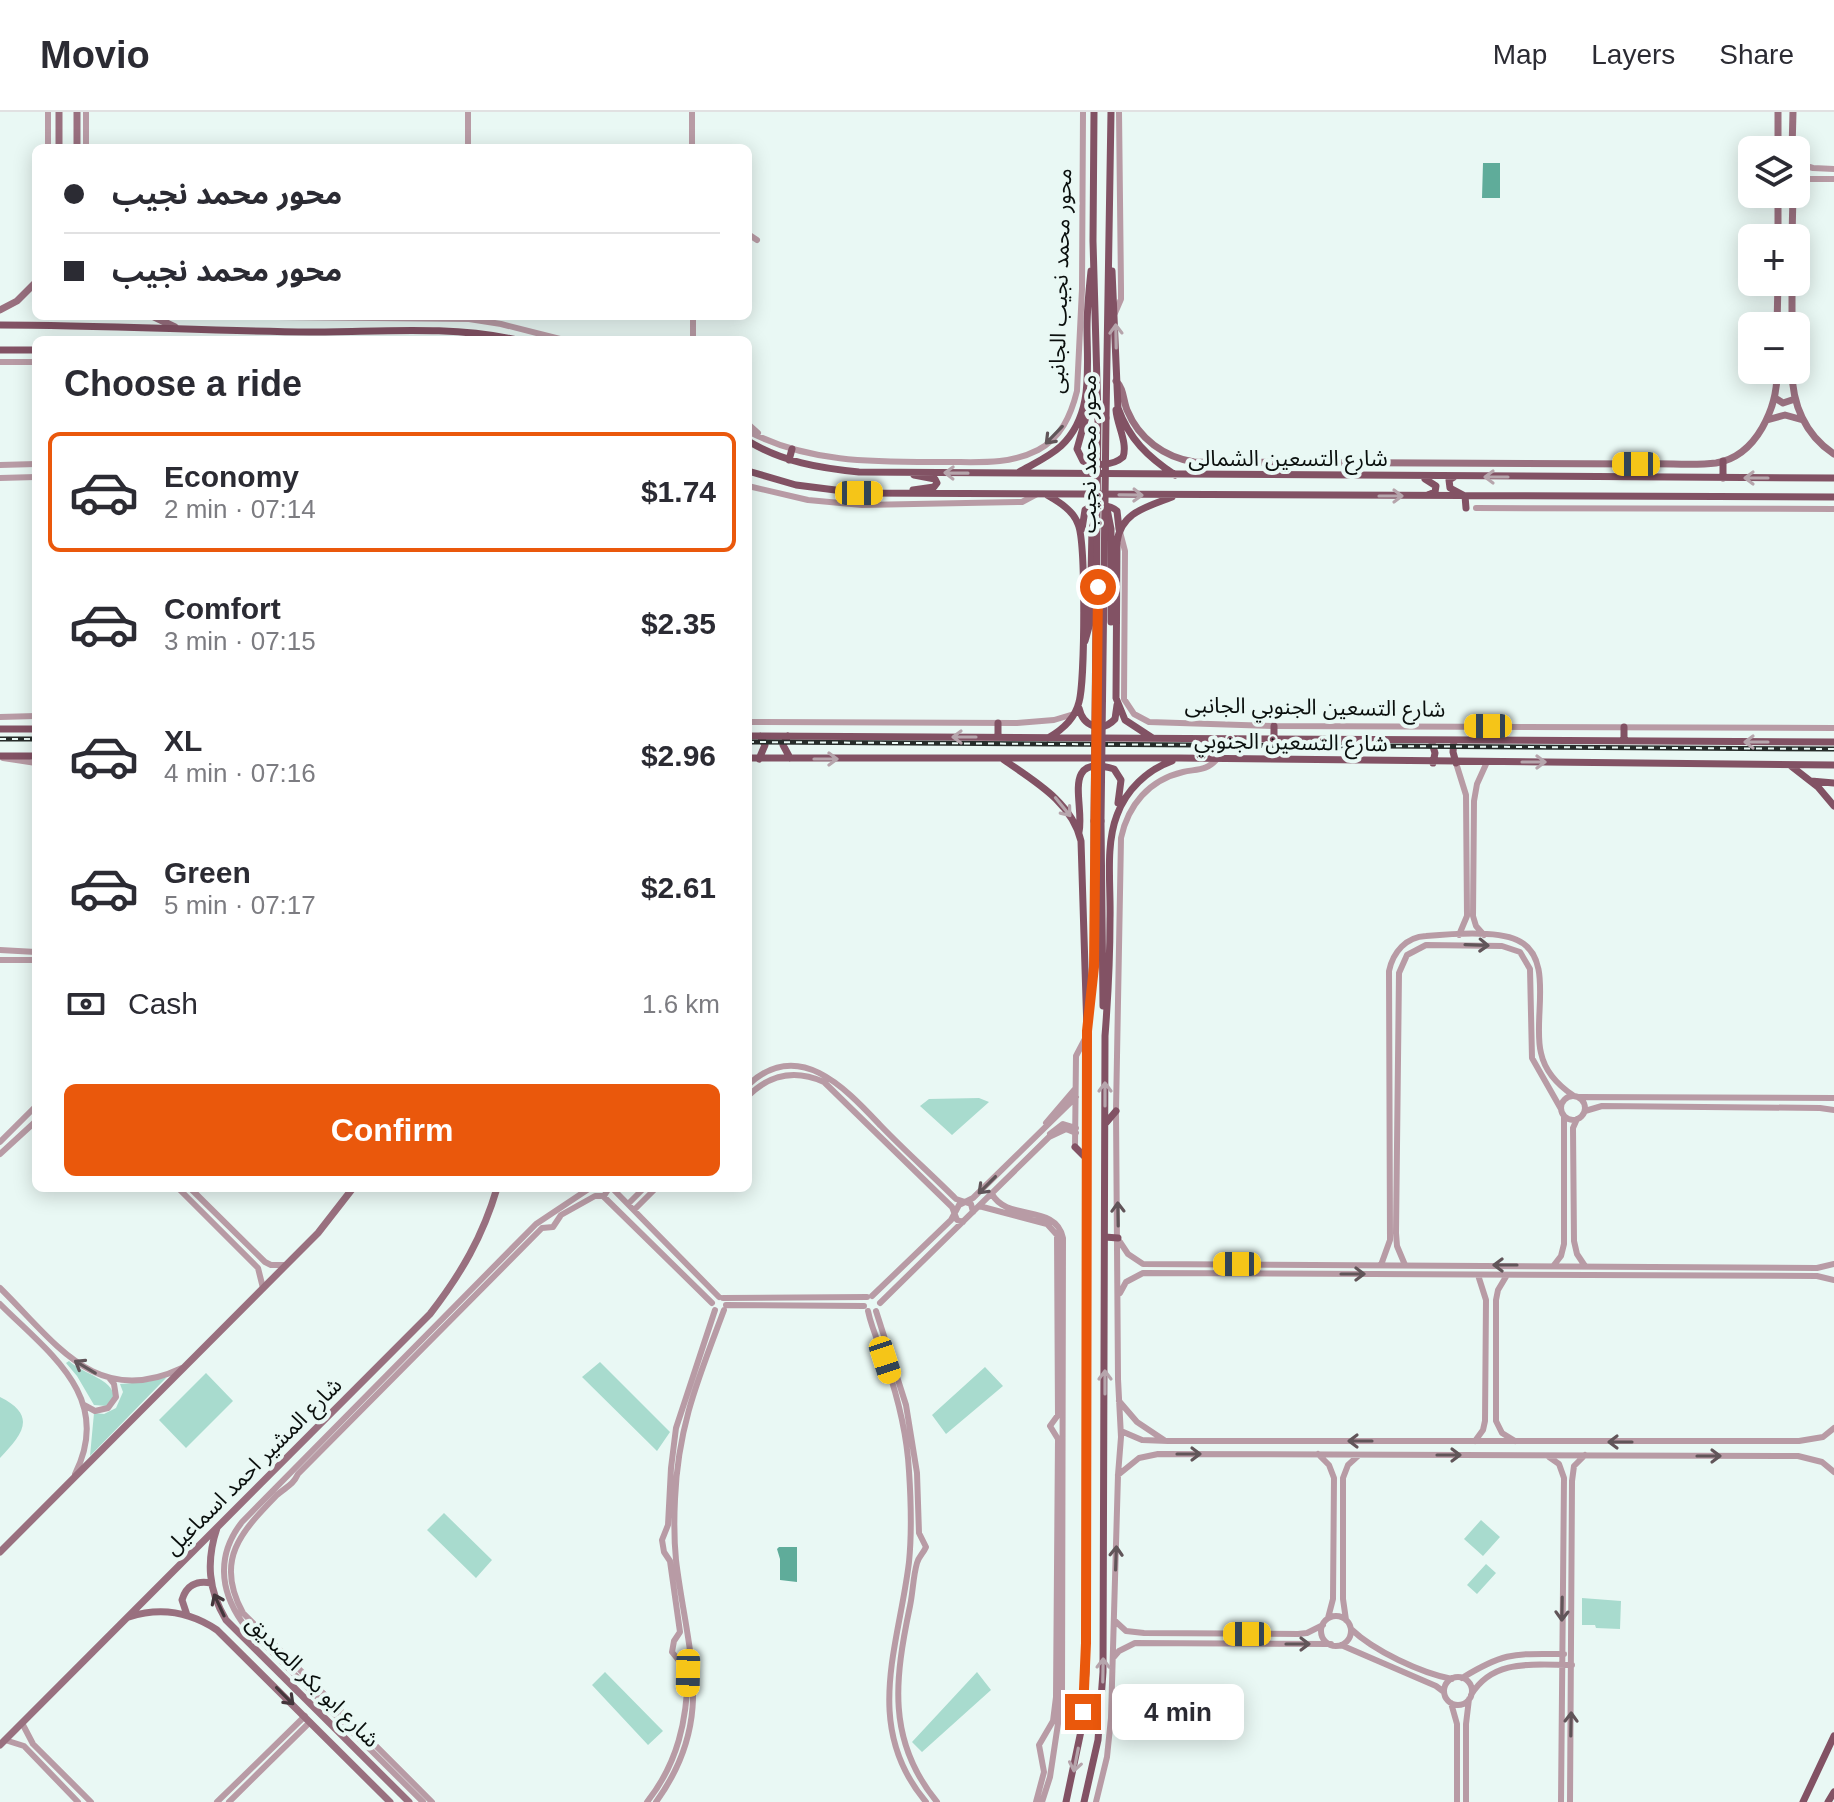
<!DOCTYPE html>
<meta charset="utf-8">
<style>
:root{--surface:#fff;--page:#f7f7f7;--text:#2b2b33;--muted:#7c7c81;--line:#e1e1e2;--accent:#ea580c}
body{margin:0;font-family:Arial,"Noto Sans Arabic",sans-serif;background:var(--page);color:var(--text);height:100vh;display:flex;flex-direction:column;font-size:30px;white-space:nowrap}
*{box-sizing:border-box;margin:0}
p{font-size:26px;color:var(--muted)}
.icon{flex:none;width:44px;height:44px;fill:none;stroke:currentColor;stroke-width:2;stroke-linecap:round;stroke-linejoin:round}
.map{position:relative;flex:1;overflow:hidden}
.panel{position:absolute;left:32px;top:224px;width:720px;height:856px;display:flex;flex-direction:column;background:var(--surface);border-radius:12px;box-shadow:0 4px 20px #0003}
.panel>*{flex:none}
.guide{position:absolute;left:32px;top:32px;width:720px;height:176px;border-radius:12px;box-shadow:0 4px 20px #0003;display:grid;align-content:center;height:176px;padding:0 32px;background:var(--surface)}
.controls{position:absolute;left:1738px;top:24px;display:grid;gap:16px}
.controls a{display:grid;place-items:center;width:72px;height:72px;border-radius:12px;background:var(--surface);box-shadow:0 4px 20px #0003;font-size:40px}
.end{position:absolute;width:36px;height:36px;margin:-18px;border:10px solid #ea580c;background:#fff;box-shadow:0 0 0 4px #fff}
.from{border-radius:50%}
.bubble{position:absolute;height:56px;border-radius:12px;background:var(--surface);box-shadow:0 4px 20px #0003;font-size:26px;font-weight:600;line-height:56px;text-align:center}
.car{position:absolute;width:24px;height:48px;margin:-24px -12px;border-radius:10px;box-shadow:0 0 6px 2px #0007;background:linear-gradient(#f5c518 24%,#345 0 40%,#f5c518 0 76%,#345 0 86%,#f5c518 0)}
.guide b{display:flex;align-items:center;gap:28px;height:76px;font-size:30px}
.guide b+b{border-top:2px solid var(--line)}
.guide i{width:20px;height:20px;background:var(--text)}
ul{padding:0;list-style:none}
li{display:flex;align-items:center;gap:24px;height:120px;margin:0 16px 12px;padding:0 16px;border:4px solid transparent;border-radius:12px}
li div{flex:1}
li b{display:block;font-size:30px}
li em{font-style:normal;font-weight:600}
li.active{border-color:var(--accent)}
li>.icon{width:72px;height:72px;stroke-width:1.5}
h2{padding:0 32px;font-size:36px;line-height:96px}
.pay{display:flex;align-items:center;gap:20px;height:88px;padding:0 32px;font-size:30px}
.pay p{margin-inline-start:auto}
.cta{display:flex;gap:16px;margin-top:auto;padding:16px 32px}
.cta a{flex:1;height:92px;border-radius:12px;background:var(--accent);color:#fff;font-size:32px;font-weight:600;line-height:92px;text-align:center}
header{display:flex;align-items:center;gap:48px;box-sizing:border-box;height:112px;padding:0 40px;background:var(--surface);border-bottom:2px solid var(--line)}
header strong{font-size:38px}
nav{display:flex;gap:44px;margin-inline-start:auto;font-size:28px}
.map>svg:first-child{display:block}
.green{fill:#a8dbce}
.water{fill:#5fac9a}
.lines{fill:none;stroke-linecap:round;stroke-linejoin:round}
.tertiary{stroke:#b89ba5;stroke-width:6}
.secondary{stroke:#99707f;stroke-width:7}
.primary{stroke:#825264;stroke-width:7}
.rail-casing{stroke:#262c2a;stroke-width:5}
.rail{stroke:#e9f8f4;stroke-width:2;stroke-dasharray:6;stroke-linecap:butt}
.primary-bridge{stroke:#825264;stroke-width:7}
.oneway{stroke:#b6a5ac}
.oneway2{stroke:#615559}
.oneway3{stroke:#43363b}
.route{stroke:#ea580c;stroke-width:10}
.labels{text-anchor:middle;dominant-baseline:central;stroke-width:8;stroke-linejoin:round;paint-order:stroke}
.street-label{font-size:22px;fill:#0a0f0d;stroke:#e9f8f4}
</style>
<header>
<strong>Movio</strong>
<nav><a>Map</a><a>Layers</a><a>Share</a></nav>
</header>
<div class="map">
<svg width="1834" height="1690" viewBox="0 0 1834 1690">
<rect width="100%" height="100%" fill="#e9f8f4"/>
<path class="green" d="M979,986L989,990L952,1023L920,994L929,987Z
M69,1249C84,1263 112,1266 114,1285L107,1294L94,1293L77,1264L66,1251Z
M600,1250L670,1320L657,1339L582,1265Z
M985,1255L1003,1274L946,1322L932,1303Z
M206,1261L233,1289L186,1336L159,1308Z
M167,1265L90,1344L94,1301L104,1302L116,1296L123,1280L120,1272L146,1270Z
M0,1285C39,1304 21,1324 0,1346Z
M444,1401L492,1448L476,1466L427,1418Z
M1481,1408L1500,1425L1483,1444L1464,1427Z
M1486,1452L1496,1461L1477,1482L1467,1473Z
M1582,1486L1621,1489L1620,1517L1596,1516L1595,1513H1582Z
M605,1560L663,1619L648,1633L592,1573Z
M977,1560L991,1578L922,1640L912,1630Z"/>
<path class="water" d="M1483,51H1500V86H1482Z
M779,1435H797V1470L780,1468V1447L777,1437Z"/>
<g class="lines">
<path class="tertiary" d="M48,36V0
M86,36V0
M468,36V0
M692,36V0
M1796,51L1813,56L1834,57
M1796,73L1809,67H1834
M748,122L757,128
M1115,201L1121,187V176L1119,0
M176,204L469,207L501,212L564,228
M693,204V228
M0,250H36
M748,312L758,321
M748,319C809,352 880,350 947,350C978,350 1009,353 1038,338C1061,326 1071,303 1077,279L1082,177L1083,0
M0,353L36,352
M0,366L36,365
M748,374L808,388L862,393L1022,390L1037,382
M1476,396L1834,397
M1120,420L1125,439L1124,587L1134,602L1149,610L1274,614L1834,616
M0,605L36,604
M748,610L1017,611L1054,608L1074,602
M3,646L36,651
M1456,651L1466,683L1467,804L1459,823
M1484,823L1476,814L1473,804L1474,689L1477,672L1487,650
M0,838L36,840
M0,848H36
M748,973C799,925 846,977 881,1014C905,1039 931,1062 956,1087L971,1092L973,1100
M1561 996a12 12 0 1 1 24 0a12 12 0 1 1-24 0Z
M748,984C770,962 795,957 824,970L952,1095L957,1108L963,1110
M1579,985L1834,986
M1585,999L1602,994L1820,996L1834,998
M1577,1007L1573,1016L1574,1129L1577,1142L1585,1154
M1046,1011L1075,977
M1050,1022L1063,1012L1076,1016
M0,1030L36,994
M1075,1035L1076,944L1087,923
M0,1042L36,1009
M178,1076L258,1156L263,1176
M190,1076L265,1150L271,1153H286
M612,1076L719,1185
M992,1082C1007,1110 1056,1091 1063,1126L1062,1585L1050,1665L1042,1690
M603,1084L712,1191
M628,1092L644,1076
M979,1094L1047,1112L1057,1123L1058,1303L1050,1314L1058,1327L1056,1585L1053,1609L1039,1633L1044,1660L1036,1690
M634,1098L656,1076
M1120,1130L1128,1142L1143,1152L1817,1156L1834,1152
M1381,1153L1390,1128L1389,859C1393,840 1406,825 1426,824C1449,822 1496,818 1517,828C1556,845 1532,908 1541,941C1545,960 1559,974 1574,984
M1405,1153L1397,1134L1396,1121L1399,861L1407,843L1426,833L1502,834L1520,840L1530,857L1532,946L1561,997
M1554,1153L1561,1144L1564,1132V1004
M1507,1163L1498,1178L1496,1188V1309L1502,1321L1515,1329
M0,1176C55,1230 96,1297 182,1256
M1120,1181L1126,1170L1143,1161L1817,1164L1834,1168
M872,1184L951,1108L959,1093L973,1086L1076,985
M723,1186L867,1185
M880,1191L1049,1025L1066,1017L1076,1021
M0,1192C49,1241 114,1285 75,1362
M726,1193L864,1194
M868,1199C872,1218 880,1234 886,1251C898,1286 907,1322 909,1359C911,1389 912,1420 909,1450C899,1534 862,1614 926,1690
M876,1199L906,1293L917,1361L919,1421L926,1435C923,1442 919,1444 917,1451C913,1465 913,1480 910,1494C895,1566 886,1628 937,1690
M1119,1289L1137,1310L1164,1328
M84,1293L95,1299L108,1296L116,1285L114,1272L110,1267
M1121,1319L1142,1328L1168,1329H1799L1823,1325L1834,1316
M1475,1329L1483,1318L1485,1309L1486,1188L1478,1163
M1318,1342L1329,1353L1334,1366L1333,1487L1328,1506
M1549,1345L1559,1352L1564,1366L1561,1690
M1118,1363L1139,1346L1158,1342L1798,1344L1822,1350L1834,1360
M1321 1519a15 15 0 1 1 30 0a15 15 0 1 1-30 0Z
M1114,1508L1126,1519L1144,1521L1298,1522L1307,1521L1323,1513
M1346,1508L1343,1487V1366L1348,1353L1359,1343
M1351,1517C1374,1539 1421,1561 1452,1567
M1341,1533L1436,1574L1444,1580
M1113,1546L1119,1539L1135,1531L1331,1532
M1444 1579a14 14 0 1 1 28 0a14 14 0 1 1-28 0Z
M1462,1566C1506,1539 1515,1542 1564,1542
M1471,1583C1493,1546 1534,1553 1572,1553
M1451,1591L1457,1612V1690
M22,1611L33,1632L91,1690
M5,1628L24,1634L78,1690
M217,1690L305,1604
M229,1690L310,1610
M423,1690L242,1510C219,1477 217,1442 242,1410L536,1112L590,1076
M432,1690L243,1501C214,1448 241,1420 277,1383C286,1375 293,1373 298,1362L542,1116L553,1115L561,1103L595,1084H604L609,1076
M647,1690C678,1651 687,1608 688,1560L672,1540L674,1529L680,1520L670,1449L664,1440L662,1428L668,1413L671,1356L676,1316L715,1198
M656,1690C717,1606 687,1540 676,1448C674,1428 674,1407 675,1387C678,1313 699,1265 724,1198
M1096,1690L1107,1645L1111,1606L1118,1363L1121,1325L1118,1267L1116,999L1121,726C1128,693 1149,668 1183,660C1196,657 1207,659 1217,647
M1466,1690V1612L1469,1587
M1570,1690L1572,1369L1574,1354L1585,1343"/>
<path class="secondary" d="M59,36V0
M77,36V0
M1778,38V0
M1792,38L1793,0
M1778,126V82
M1792,126L1793,82
M0,198L17,189L36,170
M152,204L175,215
M1777,214L1778,170
M1792,214V170
M1792,258C1792,292 1805,323 1834,342
M1116,269C1124,277 1123,288 1127,298C1139,327 1164,345 1194,350L1646,352C1668,351 1693,354 1716,351C1757,344 1778,295 1777,258
M1775,286L1783,291L1795,287
M1767,308L1785,303L1803,308
M217,1416C206,1449 208,1478 226,1508L409,1690
M0,1440L318,1121L353,1076
M187,1503L182,1488C186,1474 196,1468 211,1471
M129,1505C160,1495 190,1500 217,1518L390,1690
M0,1633L430,1202C461,1162 483,1124 497,1076"/>
<path class="primary" d="M1094,0L1093,129L1098,306
M1112,159L1118,296C1129,327 1148,345 1175,363
M0,213C104,213 207,219 310,220C379,220 449,213 517,228
M0,238H36
M1089,294L1077,337L1083,349C1094,354 1113,354 1123,345C1128,331 1117,313 1116,298
M1106,306L1111,0
M748,329C783,350 819,356 859,360L1834,366
M789,348L792,337
M1723,349V366
M748,359L796,373L859,381L1834,385
M1019,360C1033,352 1049,345 1061,334C1094,303 1087,256 1087,216C1087,197 1089,178 1091,159
M1454,365L1449,368L1450,376L1465,384L1466,396
M1425,367L1436,374L1435,380L1428,383
M913,378L934,375L937,371L935,367L914,363
M1047,383C1059,390 1073,398 1078,412C1086,430 1085,569 1079,590C1075,607 1062,618 1048,626
M1107,397L1111,417V510
M1082,417L1085,398C1094,392 1110,392 1117,399L1119,417
M1085,529L1090,511L1092,417L1096,403
M1079,596C1083,614 1101,622 1115,607L1117,593
M998,611V625
M0,617H36
M748,624L1834,630
M788,624L783,633L790,646
M1151,625L1125,608L1116,586L1117,430C1121,400 1147,395 1172,385
M1274,628V614
M1431,628L1435,641L1433,651
M1454,628L1453,640L1456,651
M1624,629V615
M0,644H36
M748,646H1179L1834,653
M759,647L765,633L760,624
M1004,648C1034,669 1072,690 1081,729L1087,919L1086,1560L1081,1619L1066,1690
M1791,654L1818,675L1834,694
M1811,669L1834,671
M1101,709L1103,894
M1079,720C1085,693 1060,641 1114,657L1121,668L1118,691
M1090,895L1094,855V709
M1105,1012L1116,999
M1075,1035L1087,1047
M1105,1125L1118,1126
M1084,1690L1098,1628L1103,1560L1105,924C1108,885 1110,846 1110,807C1111,774 1105,734 1117,703C1126,678 1147,658 1172,649
M1803,1690L1834,1624
M1828,1690L1834,1680"/>
<defs>
<path id="rail" d="M0,627H36
M748,630L1834,637"/>
</defs>
<use href="#rail" class="rail-casing"/>
<use href="#rail" class="rail"/>
<path class="primary-bridge" d="M1094,709L1098,306
M1101,709L1106,306"/>
</g>
<defs><path id="oneway-shaft" d="M-6 0H5M1.5-3L5.5 0L1.5 3" fill="none" stroke-width="1.6" stroke-linecap="round" stroke-linejoin="round" transform="scale(2)"/></defs>
<g class="oneway">
<use href="#oneway-shaft" transform="translate(1116 224) rotate(-91)"/>
<use href="#oneway-shaft" transform="translate(956 361) rotate(-179)"/>
<use href="#oneway-shaft" transform="translate(1496 365) rotate(-180)"/>
<use href="#oneway-shaft" transform="translate(1756 366) rotate(-180)"/>
<use href="#oneway-shaft" transform="translate(1131 383) rotate(1)"/>
<use href="#oneway-shaft" transform="translate(1391 384)"/>
<use href="#oneway-shaft" transform="translate(964 625) rotate(-180)"/>
<use href="#oneway-shaft" transform="translate(1756 630) rotate(-180)"/>
<use href="#oneway-shaft" transform="translate(826 647)"/>
<use href="#oneway-shaft" transform="translate(1534 650)"/>
<use href="#oneway-shaft" transform="translate(1063 695) rotate(51)"/>
<use href="#oneway-shaft" transform="translate(1105 982) rotate(-90)"/>
<use href="#oneway-shaft" transform="translate(1105 1270) rotate(-90)"/>
<use href="#oneway-shaft" transform="translate(1103 1558) rotate(-89)"/>
<use href="#oneway-shaft" transform="translate(1076 1648) rotate(101)"/>
</g>
<g class="oneway2">
<use href="#oneway-shaft" transform="translate(1054 323) rotate(134)"/>
<use href="#oneway-shaft" transform="translate(1477 833) rotate(2)"/>
<use href="#oneway-shaft" transform="translate(987 1073) rotate(135)"/>
<use href="#oneway-shaft" transform="translate(1118 1102) rotate(-91)"/>
<use href="#oneway-shaft" transform="translate(1505 1153) rotate(-180)"/>
<use href="#oneway-shaft" transform="translate(1353 1162)"/>
<use href="#oneway-shaft" transform="translate(85 1255) rotate(-149)"/>
<use href="#oneway-shaft" transform="translate(1360 1329) rotate(-180)"/>
<use href="#oneway-shaft" transform="translate(1620 1330) rotate(-180)"/>
<use href="#oneway-shaft" transform="translate(1189 1342)"/>
<use href="#oneway-shaft" transform="translate(1449 1343)"/>
<use href="#oneway-shaft" transform="translate(1709 1344)"/>
<use href="#oneway-shaft" transform="translate(1116 1446) rotate(-88)"/>
<use href="#oneway-shaft" transform="translate(1562 1497) rotate(91)"/>
<use href="#oneway-shaft" transform="translate(1298 1532)"/>
<use href="#oneway-shaft" transform="translate(1571 1612) rotate(-89)"/>
</g>
<g class="oneway3">
<use href="#oneway-shaft" transform="translate(219 1493) rotate(-115)"/>
<use href="#oneway-shaft" transform="translate(285 1584) rotate(45)"/>
</g>
<g class="lines">
<path class="route" d="M1083,1600L1086,1531L1087,919L1094,855L1098,475"/>
</g>
<g class="labels">
<g class="street-label">
<text transform="translate(1060 169) rotate(-88)">محور محمد نجيب الجانبى</text>
<text transform="translate(1088 342) rotate(-90)">محور محمد نجيب</text>
<text x="1288" y="346">شارع التسعين الشمالى</text>
<text transform="translate(1315 595) rotate(1)">شارع التسعين الجنوبي الجانبى</text>
<text transform="translate(1291 630) rotate(1)">شارع التسعين الجنوبي</text>
<text transform="translate(253 1354) rotate(-45)">شارع المشير احمد اسماعيل</text>
<text transform="translate(313 1569) rotate(45)">شارع ابو بكر الصديق</text>
</g>
</g>
</svg>
<div class="controls">
<a><svg class="icon" aria-label="layers" viewBox="0 0 24 24"><path d="M12 4l9 5-9 5-9-5zM3 14l9 5 9-5"/></svg></a>
<a>+</a>
<a>−</a>
</div>
<i class="end from" style="left:1098px;top:475px"></i>
<i class="end" style="left:1083px;top:1600px"></i>
<div class="bubble" style="left:1112px;top:1572px;width:132px">4 min</div>
<i class="car" style="left:1636px;top:352px;rotate:270deg"></i>
<i class="car" style="left:859px;top:381px;rotate:90deg"></i>
<i class="car" style="left:1488px;top:614px;rotate:270deg"></i>
<i class="car" style="left:1237px;top:1152px;rotate:270deg"></i>
<i class="car" style="left:885px;top:1248px;rotate:162deg"></i>
<i class="car" style="left:1247px;top:1522px;rotate:270deg"></i>
<i class="car" style="left:688px;top:1561px;rotate:181deg"></i>
<div class="guide">
<b><i class="from"></i>محور محمد نجيب</b>
<b><i></i>محور محمد نجيب</b>
</div>
<section class="panel">
<h2>Choose a ride</h2>
<ul>
<li class="active"><svg class="icon" aria-label="car" viewBox="0 0 24 24"><path d="M5 17H2v-5l4-1 3-4h7l3 4 3 1v5h-3M9 17h6M6 11h13"/><circle cx="7" cy="17" r="2"/><circle cx="17" cy="17" r="2"/></svg><div><b>Economy</b><p>2 min · 07:14</p></div><em>$1.74</em></li>
<li><svg class="icon" aria-label="car" viewBox="0 0 24 24"><path d="M5 17H2v-5l4-1 3-4h7l3 4 3 1v5h-3M9 17h6M6 11h13"/><circle cx="7" cy="17" r="2"/><circle cx="17" cy="17" r="2"/></svg><div><b>Comfort</b><p>3 min · 07:15</p></div><em>$2.35</em></li>
<li><svg class="icon" aria-label="car" viewBox="0 0 24 24"><path d="M5 17H2v-5l4-1 3-4h7l3 4 3 1v5h-3M9 17h6M6 11h13"/><circle cx="7" cy="17" r="2"/><circle cx="17" cy="17" r="2"/></svg><div><b>XL</b><p>4 min · 07:16</p></div><em>$2.96</em></li>
<li><svg class="icon" aria-label="car" viewBox="0 0 24 24"><path d="M5 17H2v-5l4-1 3-4h7l3 4 3 1v5h-3M9 17h6M6 11h13"/><circle cx="7" cy="17" r="2"/><circle cx="17" cy="17" r="2"/></svg><div><b>Green</b><p>5 min · 07:17</p></div><em>$2.61</em></li>
</ul>
<div class="pay"><svg class="icon" aria-label="cash" viewBox="0 0 24 24"><path d="M3 7h18v10H3z"/><circle cx="12" cy="12" r="2"/></svg>Cash<p>1.6 km</p></div>
<div class="cta"><a>Confirm</a></div>
</section>
</div>
